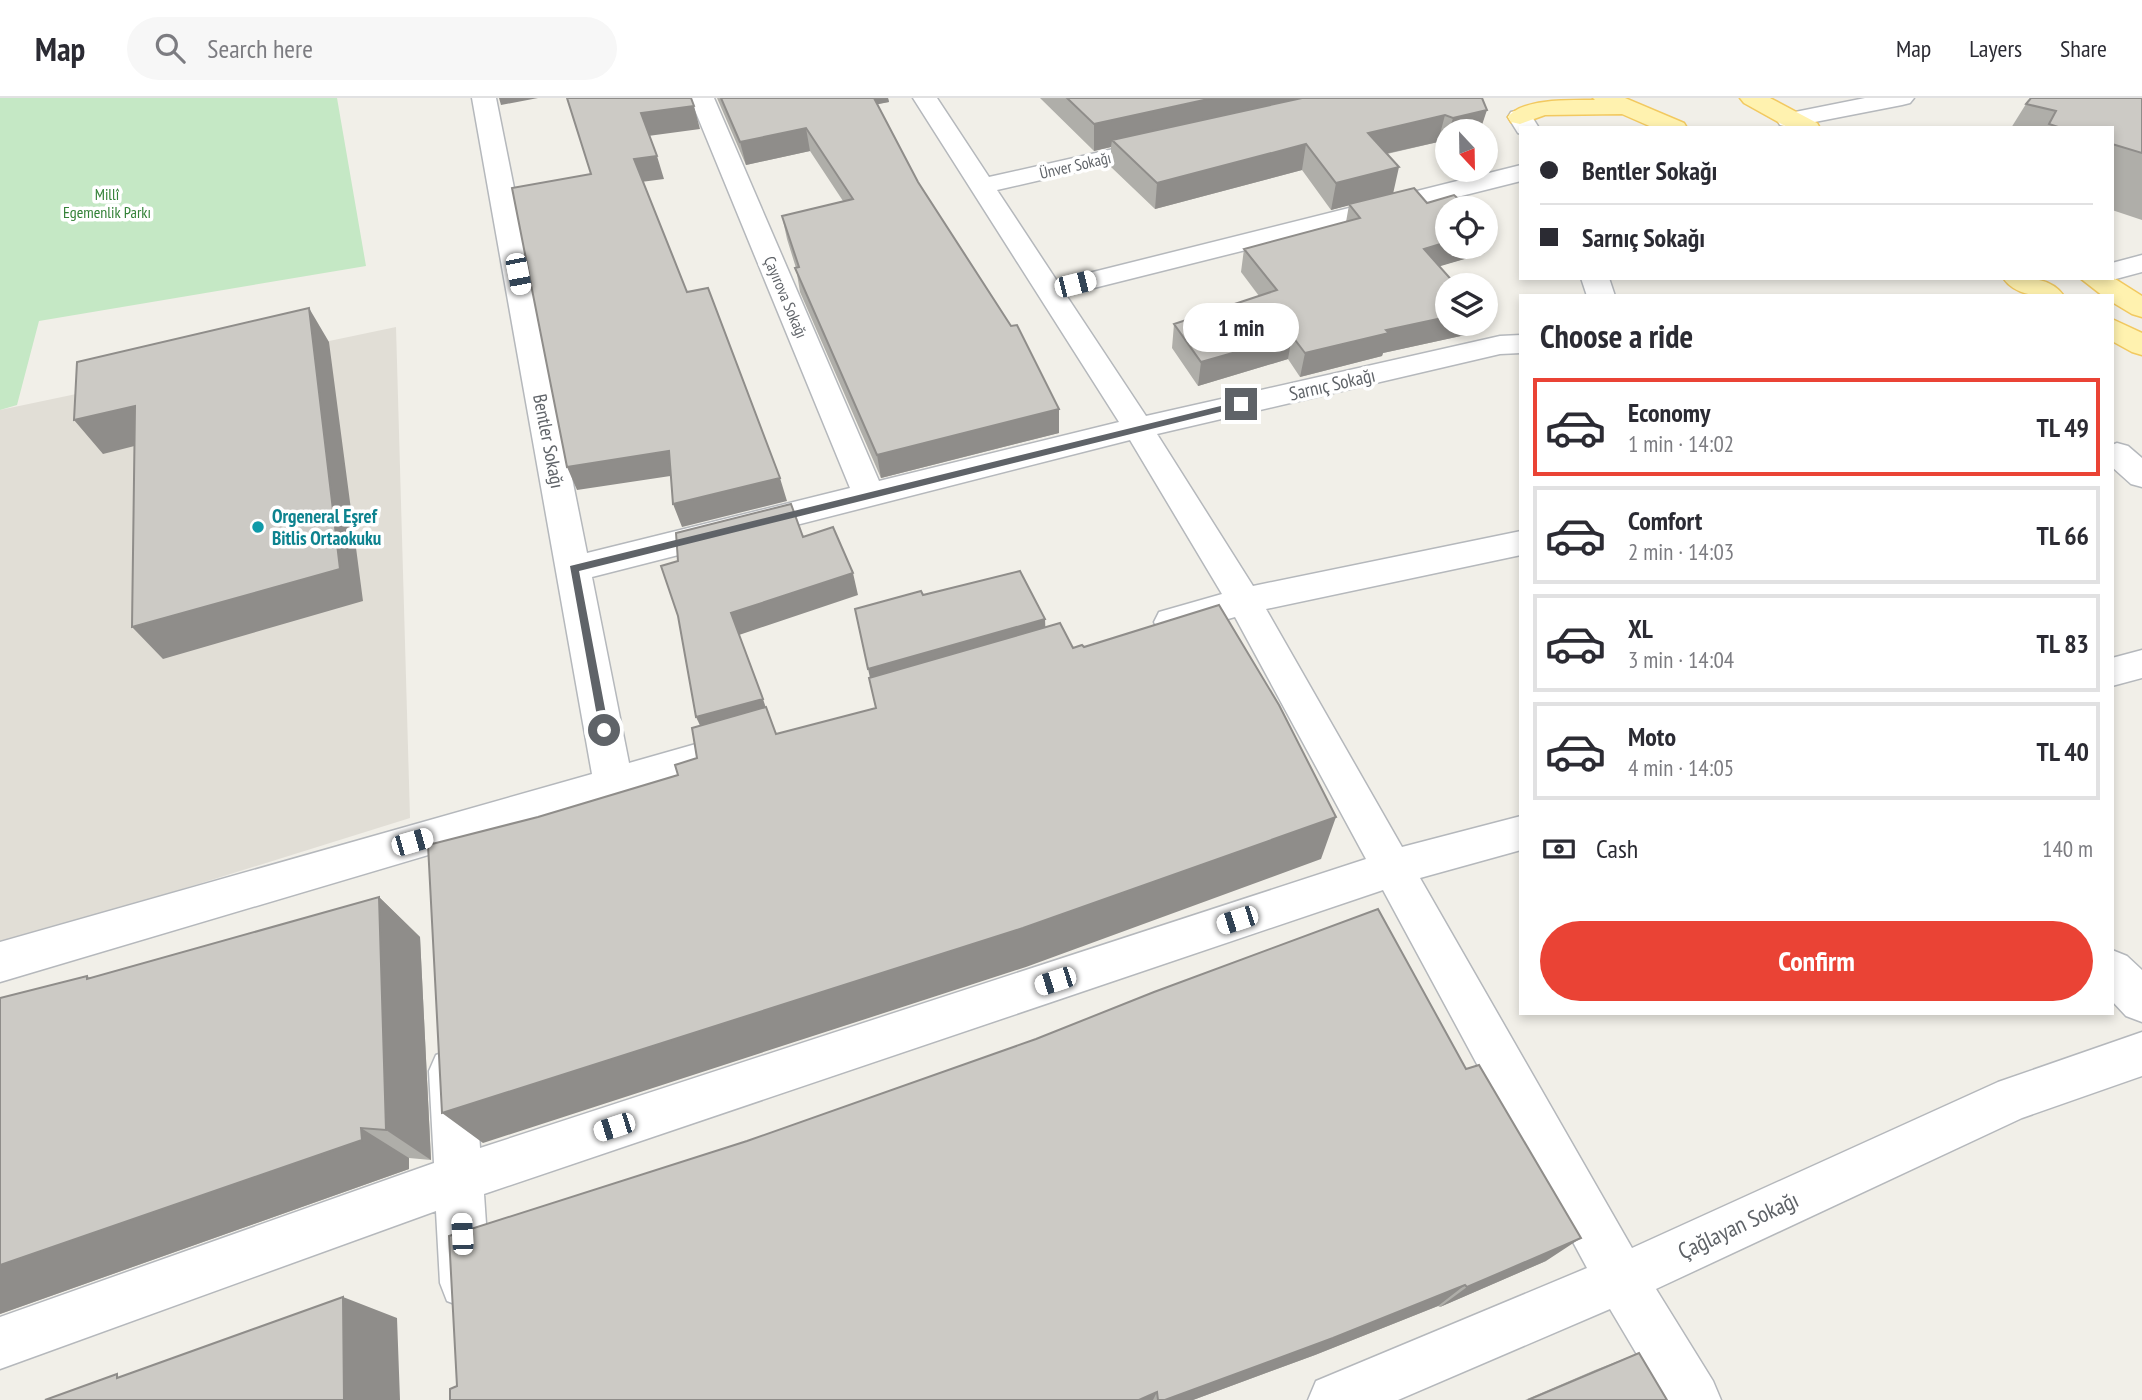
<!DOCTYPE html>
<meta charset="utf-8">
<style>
:root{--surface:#fff;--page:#f7f7f7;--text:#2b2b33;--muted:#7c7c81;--line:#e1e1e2;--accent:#ea4335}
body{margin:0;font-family:"PT Sans Narrow",sans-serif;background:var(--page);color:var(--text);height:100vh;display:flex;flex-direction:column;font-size:26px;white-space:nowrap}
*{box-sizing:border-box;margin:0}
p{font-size:23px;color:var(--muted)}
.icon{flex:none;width:38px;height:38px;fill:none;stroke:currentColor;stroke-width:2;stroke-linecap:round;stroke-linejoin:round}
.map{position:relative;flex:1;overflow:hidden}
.panel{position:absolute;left:1519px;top:196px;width:595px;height:721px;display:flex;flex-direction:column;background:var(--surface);border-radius:0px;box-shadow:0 4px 10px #0003}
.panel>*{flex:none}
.banner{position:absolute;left:1519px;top:28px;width:595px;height:154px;border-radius:0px;box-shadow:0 4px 10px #0003;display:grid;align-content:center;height:154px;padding:0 21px;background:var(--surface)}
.needle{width:46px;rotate:158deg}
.controls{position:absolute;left:1435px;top:21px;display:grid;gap:14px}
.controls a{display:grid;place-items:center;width:63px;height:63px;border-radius:50%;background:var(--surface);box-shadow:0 4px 10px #0003;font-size:35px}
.end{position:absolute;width:32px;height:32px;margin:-16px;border:9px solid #5f6368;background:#fff;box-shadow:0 0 0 4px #fff}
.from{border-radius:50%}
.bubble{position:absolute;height:49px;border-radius:24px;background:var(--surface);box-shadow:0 4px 10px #0003;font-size:23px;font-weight:800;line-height:49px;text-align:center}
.car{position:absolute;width:21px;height:42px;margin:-21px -10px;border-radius:9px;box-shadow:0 0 5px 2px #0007;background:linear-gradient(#fff 24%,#345 0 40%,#fff 0 76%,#345 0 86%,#fff 0)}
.banner b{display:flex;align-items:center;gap:24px;height:66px;font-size:26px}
.banner b+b{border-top:2px solid var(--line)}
.banner i{width:18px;height:18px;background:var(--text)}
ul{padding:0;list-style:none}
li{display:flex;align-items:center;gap:21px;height:98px;margin:0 14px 10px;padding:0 7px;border:4px solid var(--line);border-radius:0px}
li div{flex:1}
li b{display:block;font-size:26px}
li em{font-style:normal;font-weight:800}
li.on{border-color:var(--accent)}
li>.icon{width:63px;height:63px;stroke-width:1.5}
h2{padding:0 21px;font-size:32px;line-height:84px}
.pay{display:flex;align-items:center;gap:18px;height:77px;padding:0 21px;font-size:26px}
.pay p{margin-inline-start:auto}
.action{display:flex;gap:14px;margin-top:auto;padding:14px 21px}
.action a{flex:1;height:80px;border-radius:42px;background:var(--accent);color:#fff;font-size:28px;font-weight:800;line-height:80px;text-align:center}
header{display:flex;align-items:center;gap:42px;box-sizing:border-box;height:98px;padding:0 35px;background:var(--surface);border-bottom:2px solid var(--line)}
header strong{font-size:33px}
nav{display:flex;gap:38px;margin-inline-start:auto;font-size:24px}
.search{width:490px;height:63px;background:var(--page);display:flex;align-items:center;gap:18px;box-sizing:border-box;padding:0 24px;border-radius:38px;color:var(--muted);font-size:26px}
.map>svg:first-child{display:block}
.education{fill:#e1ded6}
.green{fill:#c5e8c5}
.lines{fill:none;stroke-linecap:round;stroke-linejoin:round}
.minor-casing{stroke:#b5b8bc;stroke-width:3}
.major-casing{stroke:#f2c960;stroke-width:3}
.minor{fill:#fff;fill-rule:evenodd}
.major{fill:#fff2af;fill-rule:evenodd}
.wall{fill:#afaea9}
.shaded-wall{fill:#8f8d8a}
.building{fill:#cccac5;stroke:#8f8d8a;stroke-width:2}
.route{fill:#5f6368}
.culture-dot{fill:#0f9aa8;stroke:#fff;stroke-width:2.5}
.labels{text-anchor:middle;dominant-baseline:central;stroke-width:7;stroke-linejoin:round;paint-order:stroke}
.far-street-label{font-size:16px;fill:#5f6368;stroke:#fff}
.far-park-label{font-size:16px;fill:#348238;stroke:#fff}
.street-label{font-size:19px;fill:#5f6368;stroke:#fff}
.culture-label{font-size:19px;font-weight:bold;fill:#0d838f;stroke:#fff;text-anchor:start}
.near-street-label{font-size:23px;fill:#5f6368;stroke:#fff}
</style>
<header>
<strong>Map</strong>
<div class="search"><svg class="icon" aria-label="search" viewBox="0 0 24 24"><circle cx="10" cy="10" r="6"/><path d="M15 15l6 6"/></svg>Search here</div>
<nav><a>Map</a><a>Layers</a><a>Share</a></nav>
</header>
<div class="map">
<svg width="2142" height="1302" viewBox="0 0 2142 1302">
<rect width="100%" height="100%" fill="#f1efe8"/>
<path class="education" d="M396,229L410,720L0,848V312Z"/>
<path class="green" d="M0,0H337L366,168L39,223L17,307L0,312Z"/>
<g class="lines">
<defs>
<path id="minor" d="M472,0H496L587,455L850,390L690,0H714L879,383L1119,324L913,0H937L989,79L1162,40L1171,42L1174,47L1171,52L997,92L1057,183L1521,67V83L1066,197L1146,318L1500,238L1521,237V255L1500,256L1157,336L1253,488L1521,433V457L1266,511L1402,749L1521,718V752L1420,780L1632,1150L1998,984L2142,934V978L2022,1020L1656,1191L1713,1283L1721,1302H1664L1610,1211L1398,1302H1308L1316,1283L1587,1170L1383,792L484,1096L490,1185L483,1203L465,1210L447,1203L440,1185L436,1113L0,1271V1219L434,1065L429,973L436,957L452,951L468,957L475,973L480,1050L1366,761L1235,519L1172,537L1159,534L1154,524L1159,514L1222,496L1130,342L592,479L629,665L724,638L738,643L743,654L738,665L0,884V844L592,676Z
M1865,0H1914L1910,5L1902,7L1789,29L1780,27L1777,22L1780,17Z
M1520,12L1529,14L1539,30H1521V36L1518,35L1508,19L1511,14Z
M2142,157V174L2112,182L2104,180H2112V165Z
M1581,180H1609L1615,198H1587Z
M2117,345L2128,348L2142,360V389L2131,386L2112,369V347Z
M2142,552V580L2112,588V560Z
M2112,852L2127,858L2142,872V924L2126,918L2112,903Z"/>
<path id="major" d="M1593,0H1625L1684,25L1687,30H1654L1622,16L1545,17L1520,26L1511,24L1508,19C1523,0 1571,2 1595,2Z
M1740,0H1770L1817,25L1820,30H1789L1744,5Z
M2112,179L2142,198V219L2132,216L2112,204V198H2103L2080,180Z
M2003,180C2025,180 2050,178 2064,198C2042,198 2017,200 2003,180Z
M2112,221L2142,235V257L2132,254L2112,243Z"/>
</defs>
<use href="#minor" class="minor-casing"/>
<use href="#major" class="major-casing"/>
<use href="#minor" class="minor"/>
<use href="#major" class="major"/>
</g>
<path class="wall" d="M717,0H888L889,4L877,6L918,84L1059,335L881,380L800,194L796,170L787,141L782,118L843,103L810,53L746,67Z
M1040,0H1482L1480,33H1447V46L1438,44L1387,56L1393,96L1427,105L1485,155L1439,168L1470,236L1383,255L1382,258L1300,279L1288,261L1198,288L1172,250L1174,226L1259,198L1241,174L1244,151L1346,124L1349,107L1331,112L1302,72L1155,111L1111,69V49L1094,53Z
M2142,0V122L2112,112V30H2011L2026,6Z
M379,799L420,839L431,1062L409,1060V1071L0,1216L87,878L91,880Z
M1546,1163L1440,1209L1438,1208L1315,1257L1193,1302H450Z
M1639,1255L1667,1302H1525L1595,1272Z"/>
<path class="shaded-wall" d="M499,0H538L501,7Z
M868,0H888L889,4L869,8Z
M1213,0H1328L1112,42L1111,49L1094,53V26Z
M694,8L700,31L648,38L641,15Z
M1487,12L1480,33H1449L1453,20Z
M1445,17L1438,44L1362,61L1368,35Z
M806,30L810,53L746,67L740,44Z
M1306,46L1302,72L1155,111L1157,85Z
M657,58L664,81L641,84L634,61Z
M1399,69L1393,96L1331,112L1336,85Z
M1492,131L1485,155L1417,175L1424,151L1447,144V149H1486V133Z
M309,210L329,244L363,503L163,561L132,529Z
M1447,219V226H1474L1470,236L1383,255L1382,258L1300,279L1305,255L1386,232Z
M1292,238L1288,261L1198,288L1201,264Z
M135,308L162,341L103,356L74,322Z
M1059,311V335L881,380L877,357Z
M669,353L677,377L577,392L567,369Z
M780,380L787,403L682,429L673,406Z
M853,475L858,497L739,537L731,515Z
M1045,521L1046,544L873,593L868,571Z
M763,601L770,622L706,640L696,619Z
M1336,719L1321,761L1026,869L483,1045L442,1015Z
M379,799L420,839L431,1062L386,1032Z
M361,1030L409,1060V1071L0,1216V1167Z
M1581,1140L1546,1163L1440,1209L1467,1189Z
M1465,1187L1438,1208L1315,1257L1193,1302H1165Z
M343,1199L397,1220L400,1302H344Z
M1157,1294L1153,1302H1139Z"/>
<path class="building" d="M567,0H691L694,8L641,15L657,58L634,61L687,194L708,190L780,380L673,406L669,353L567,369L512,90L591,76Z
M721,0H874L918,84L1011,228L1017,227L1059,311L877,357L795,170L799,169L782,118L853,101L806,30L740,44Z
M1067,0H1213L1094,26Z
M1302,0H1482L1487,12L1453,20L1445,17L1368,35L1399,69L1336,85L1306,46L1157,85L1112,42Z
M2031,0H2142V55L2112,46V30H2061L2049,26L2056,13L2026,6Z
M1414,90L1427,105L1454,97L1469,110H1447V144L1424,151L1456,187H1447V219L1386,232L1389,235L1305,255L1292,238L1201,264L1174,226L1277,192L1244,151L1360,120L1349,106Z
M1486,125L1492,131L1486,133Z
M309,210L340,471L132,529L135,308L74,322L77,264Z
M791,406L803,439L833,429L853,475L731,515L763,601L696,619L678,518L661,468L678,463L676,435Z
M1020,473L1045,521L868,571L855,511L921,493L923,497Z
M1219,507L1279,607L1336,719L1023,830L442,1015L428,747L538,719L678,677L675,667L697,660L692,630L766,609L776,636L876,610L869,580L1060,525L1073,550L1082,547L1084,549Z
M379,799L386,1032L361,1030L362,1042L0,1167V900L87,878V881Z
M1378,811L1466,971L1479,967L1581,1140L1467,1189L1465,1187L1333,1240L1165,1302H1158L1157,1294L1139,1302H450V1291L457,1288L449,1138L747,1043L1036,941L1154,894Z
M343,1199L344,1302H45L117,1276V1280Z
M1639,1255L1667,1302H1528Z"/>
<path class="route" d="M1241,303L1246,306L1244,308L579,473L609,632L604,636L600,635L570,468Z"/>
<circle class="culture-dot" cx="258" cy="429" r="7"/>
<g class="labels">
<g class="far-street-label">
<text transform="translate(1075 67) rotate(-13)">Ünver Sokağı</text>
<text transform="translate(786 199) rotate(67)">Çayırova Sokağı</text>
</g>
<g class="far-park-label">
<text x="107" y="96">Millî<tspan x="107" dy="18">Egemenlik Parkı</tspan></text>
</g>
<g class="street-label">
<text transform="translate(1332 286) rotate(-13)">Sarnıç Sokağı</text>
<text transform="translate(549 343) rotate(79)">Bentler Sokağı</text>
</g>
<g class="culture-label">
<text x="272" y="418">Orgeneral Eşref<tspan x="272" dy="22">Bitlis Ortaokuku</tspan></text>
</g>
<g class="near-street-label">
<text transform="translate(1738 1127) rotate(-25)">Çağlayan Sokağı</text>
</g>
</g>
</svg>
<div class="controls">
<a><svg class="needle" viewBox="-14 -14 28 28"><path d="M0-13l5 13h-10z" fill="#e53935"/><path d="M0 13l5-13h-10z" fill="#7c7c81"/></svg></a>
<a><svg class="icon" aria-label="locate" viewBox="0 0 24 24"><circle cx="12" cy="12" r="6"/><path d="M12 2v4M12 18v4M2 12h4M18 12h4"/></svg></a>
<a><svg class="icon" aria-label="layers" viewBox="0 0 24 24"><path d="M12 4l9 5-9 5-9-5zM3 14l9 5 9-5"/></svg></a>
</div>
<i class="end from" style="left:604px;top:632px"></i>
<i class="end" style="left:1241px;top:306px"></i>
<div class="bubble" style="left:1183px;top:205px;width:116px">1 min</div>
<i class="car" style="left:518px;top:176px;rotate:169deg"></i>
<i class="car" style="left:1075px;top:186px;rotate:76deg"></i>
<i class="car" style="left:412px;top:744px;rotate:74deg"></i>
<i class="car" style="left:1237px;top:822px;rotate:252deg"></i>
<i class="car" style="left:1055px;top:883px;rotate:252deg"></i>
<i class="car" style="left:614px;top:1029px;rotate:252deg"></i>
<i class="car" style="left:462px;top:1136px;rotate:357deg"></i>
<div class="banner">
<b><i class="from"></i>Bentler Sokağı</b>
<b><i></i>Sarnıç Sokağı</b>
</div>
<section class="panel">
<h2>Choose a ride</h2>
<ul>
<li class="on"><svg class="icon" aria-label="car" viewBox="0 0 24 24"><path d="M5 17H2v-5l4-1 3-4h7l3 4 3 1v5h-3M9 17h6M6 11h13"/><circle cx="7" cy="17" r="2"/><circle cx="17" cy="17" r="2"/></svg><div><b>Economy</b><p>1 min · 14:02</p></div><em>TL 49</em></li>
<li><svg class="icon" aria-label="car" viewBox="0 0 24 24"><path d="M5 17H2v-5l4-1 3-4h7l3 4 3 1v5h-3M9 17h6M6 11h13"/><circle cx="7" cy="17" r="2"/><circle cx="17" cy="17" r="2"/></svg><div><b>Comfort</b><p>2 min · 14:03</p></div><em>TL 66</em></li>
<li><svg class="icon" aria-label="car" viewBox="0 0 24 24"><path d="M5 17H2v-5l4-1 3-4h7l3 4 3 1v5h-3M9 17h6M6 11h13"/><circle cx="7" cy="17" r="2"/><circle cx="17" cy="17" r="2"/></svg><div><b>XL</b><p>3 min · 14:04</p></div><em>TL 83</em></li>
<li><svg class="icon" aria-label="car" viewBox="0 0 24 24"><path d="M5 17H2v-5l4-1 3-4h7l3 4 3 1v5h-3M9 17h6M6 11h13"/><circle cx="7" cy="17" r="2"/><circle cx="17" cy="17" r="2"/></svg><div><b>Moto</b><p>4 min · 14:05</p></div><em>TL 40</em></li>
</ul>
<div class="pay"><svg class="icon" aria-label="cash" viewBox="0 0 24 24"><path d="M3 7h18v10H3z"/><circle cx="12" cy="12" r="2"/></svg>Cash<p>140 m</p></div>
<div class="action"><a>Confirm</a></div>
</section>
</div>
